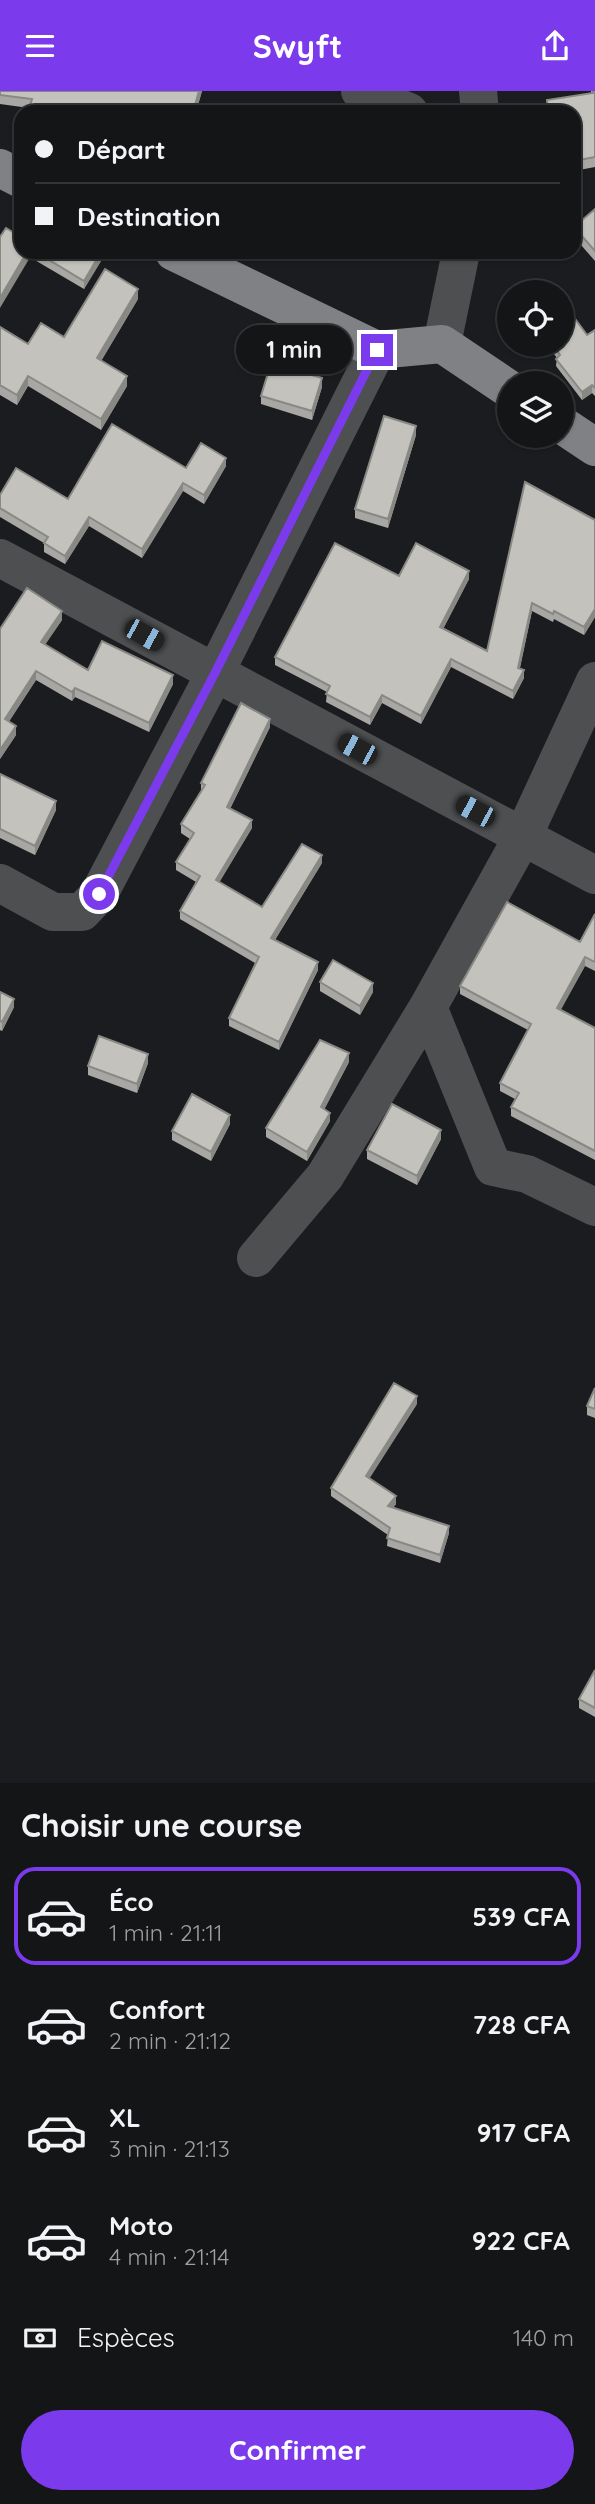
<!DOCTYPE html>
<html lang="fr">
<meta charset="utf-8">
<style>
:root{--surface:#141517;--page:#1d1e20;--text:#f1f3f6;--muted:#9d9fa1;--line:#333436;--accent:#7c3aed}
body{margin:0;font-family:Quicksand,sans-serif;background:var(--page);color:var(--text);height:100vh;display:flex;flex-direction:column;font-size:26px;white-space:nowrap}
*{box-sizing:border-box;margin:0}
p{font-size:23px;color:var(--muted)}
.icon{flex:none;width:38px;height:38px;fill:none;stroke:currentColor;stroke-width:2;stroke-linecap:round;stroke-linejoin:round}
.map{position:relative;height:1692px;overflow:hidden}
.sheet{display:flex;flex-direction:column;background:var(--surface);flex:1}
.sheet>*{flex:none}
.guide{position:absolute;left:14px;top:14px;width:567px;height:154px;border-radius:21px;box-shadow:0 2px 5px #0004,0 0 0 2px var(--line);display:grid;align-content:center;height:154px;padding:0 21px;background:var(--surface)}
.tools{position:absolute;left:497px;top:189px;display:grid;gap:14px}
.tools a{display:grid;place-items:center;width:77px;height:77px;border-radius:50%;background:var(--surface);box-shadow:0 2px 5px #0004,0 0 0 2px var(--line);font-size:35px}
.end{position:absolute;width:32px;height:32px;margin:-16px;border:9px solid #7c3aed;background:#fff;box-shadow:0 0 0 4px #fff}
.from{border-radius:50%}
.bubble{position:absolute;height:49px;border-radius:24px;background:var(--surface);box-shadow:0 2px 5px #0004,0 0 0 2px var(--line);font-size:23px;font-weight:700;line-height:49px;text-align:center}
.car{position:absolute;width:21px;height:42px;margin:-21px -10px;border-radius:9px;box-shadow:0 0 5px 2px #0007;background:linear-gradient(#222 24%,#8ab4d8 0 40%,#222 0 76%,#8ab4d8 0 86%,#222 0)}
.guide b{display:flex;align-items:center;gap:24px;height:66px;font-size:26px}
.guide b+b{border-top:2px solid var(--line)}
.guide i{width:18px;height:18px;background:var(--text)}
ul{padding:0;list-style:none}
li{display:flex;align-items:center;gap:21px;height:98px;margin:0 14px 10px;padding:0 7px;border:4px solid transparent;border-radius:21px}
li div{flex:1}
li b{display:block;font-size:26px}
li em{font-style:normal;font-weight:700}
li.current{border-color:var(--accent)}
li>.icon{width:63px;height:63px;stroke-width:1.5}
h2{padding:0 21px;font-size:32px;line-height:84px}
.pay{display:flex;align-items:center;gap:18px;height:77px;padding:0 21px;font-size:26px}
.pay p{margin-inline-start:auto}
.action{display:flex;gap:14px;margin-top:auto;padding:14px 21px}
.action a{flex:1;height:80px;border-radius:42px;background:var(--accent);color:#fff;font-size:28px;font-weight:700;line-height:80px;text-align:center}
header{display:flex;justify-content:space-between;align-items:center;height:91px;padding:0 21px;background:var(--accent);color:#fff;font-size:32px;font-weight:700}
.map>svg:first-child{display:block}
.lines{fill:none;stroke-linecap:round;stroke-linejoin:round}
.minor{stroke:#4d4f50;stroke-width:38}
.major{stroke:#7f8184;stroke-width:38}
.wall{fill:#a8a7a3}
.shaded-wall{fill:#888884}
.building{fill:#c3c2bd;stroke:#888884;stroke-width:2}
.route{stroke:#7c3aed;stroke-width:9}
</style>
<header><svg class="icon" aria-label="menu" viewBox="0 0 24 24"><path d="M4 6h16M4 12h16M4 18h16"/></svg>Swyft<svg class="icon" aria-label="share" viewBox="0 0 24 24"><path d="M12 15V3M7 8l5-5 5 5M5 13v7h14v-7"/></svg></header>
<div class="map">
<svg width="595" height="1692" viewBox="0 0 595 1692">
<rect width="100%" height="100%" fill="#1a1c1f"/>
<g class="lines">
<path class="minor" d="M360,0L409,21
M478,0L480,21
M442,253L461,161
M0,467L595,784
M0,792L53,821H82L99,803L215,582L377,259
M428,916L493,1076L527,1083L595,1116
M256,1167L325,1085L428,916L523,745L595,590"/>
<path class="major" d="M0,77L21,88
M174,161L377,259L442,253L509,298
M562,334L595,356"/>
</g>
<path class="wall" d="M0,0H202L196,21L29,17L0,13Z
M591,0H595V76L574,80V21H547V9L591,2Z
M595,118V170L574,146V136Z
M33,161H101V170L84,198L33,168Z
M138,208L101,270L127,295L101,339L28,295L17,314L0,304V236L28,253L64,246Z
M595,239V305L592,302L582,309L556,275L557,267L547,254H562L587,244Z
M322,296L312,329L261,313V305Z
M416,344L388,437L355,427V418Z
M226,375L204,413L183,400L142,467L89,435L65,473L44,461V452L0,426V404L68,408L186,377Z
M595,429V526L584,544L554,528L553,531L532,520L520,577L524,587L513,608L451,576L421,633L382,612L370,634L326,611L327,601L275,574V566L399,485L469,488L443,538L487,560Z
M62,529L45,553L88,579L173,593L149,641L75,606L72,610L36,589L9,630L16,644L0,668V538Z
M270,636L230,718L252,737L219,791L262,816L322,772L275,849L318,879L279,959L229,935V927L255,872L180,828V820L196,791L176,779V771L190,748L181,742V733L201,700V692Z
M0,683L56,719L35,764L0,747Z
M595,823V880L585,875L560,919L595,937V1069L511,1025V1016L515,1008L500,1000V992L528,939L460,903V895L580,851Z
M320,891L373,901L360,924L320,900Z
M0,901L14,916L2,940L0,939Z
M349,971L324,1018L330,1030L307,1070L266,1046V1037Z
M148,972L137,1002L88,984V975Z
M230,1033L211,1070L172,1049V1040Z
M441,1048L417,1094L367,1068V1059Z
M595,1297V1327L587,1324V1315Z
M417,1313L369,1387L396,1413L393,1417L449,1442L440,1472L387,1455L388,1444L331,1405V1397Z
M595,1579V1626L579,1617V1608Z"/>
<path class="shaded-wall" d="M199,0H202L196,21H193Z
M27,161H32V163L0,217V207Z
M101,161V170L84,198V190Z
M138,198V208L97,277V267Z
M28,285V295L17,314V304Z
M127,285V295L101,339V328Z
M322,287V296L312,329V320Z
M592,294V302L582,309V301Z
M416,335V344L388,437V428Z
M226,367V375L204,413V404Z
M183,392V400L142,467V458Z
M89,426V435L65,473V465Z
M469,480V488L440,544V536Z
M532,512V520L518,585V577Z
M595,518V526L584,544V536Z
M62,520V529L41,560V551Z
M451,568V576L421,633V625Z
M524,579V587L513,608V600Z
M36,580V589L5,637V628Z
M173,584V593L149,641V632Z
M75,597V606L72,610V601Z
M382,604V612L370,634V626Z
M270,628V636L227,724V716Z
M16,635V644L0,668V659Z
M56,710V719L35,764V755Z
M252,729V737L216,797V789Z
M322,764V772L271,855V847Z
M585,866V875L557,926V917Z
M318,871V879L279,959V951Z
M373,892V901L360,924V915Z
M14,908V916L2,940V931Z
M349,962V971L321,1025V1016Z
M148,963V972L137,1002V993Z
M330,1022V1030L307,1070V1061Z
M230,1024V1033L211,1070V1061Z
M441,1039V1048L417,1094V1085Z
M417,1305V1313L366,1393V1385Z
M396,1405V1413L388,1423V1415Z
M449,1435V1442L440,1472V1464Z"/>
<path class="building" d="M0,0H199L193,21H28L32,8L0,4Z
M593,0H595V66L574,70V21H548L547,9L593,2Z
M595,118V160L574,136Z
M6,137L21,146V161H27L0,207V146Z
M36,161H101L84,190Z
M105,178L138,198L97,267L127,285L101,328L28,285L17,304L0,294V236L28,253L41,232L64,246Z
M562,210L587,244L595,239V297L592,294L582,301L556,268L560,264L553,254H562Z
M271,272L322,287L312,320L261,305Z
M384,325L416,335L388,428L355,418Z
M112,333L186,377L201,352L226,367L204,404L183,392L142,458L89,426L65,465L44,452L48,446L0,417V404L16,377L68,408Z
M525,391L595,429V518L584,536L554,520L553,523L532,512L518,577L524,579L513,600L451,568L421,625L382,604L370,626L326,603L330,595L275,566L335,452L399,485L416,452L469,480L440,536L487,560Z
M27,497L62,520L41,551L88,579L102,550L173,584L149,632L75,597L72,601L36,580L5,628L16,635L0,659V538Z
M241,612L270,628L227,716L252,729L216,789L262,816L302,753L322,764L271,847L318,871L279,951L229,927L259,866L180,820L200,785L176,771L194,742L181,733L205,694L201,692Z
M0,683L56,710L35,755L0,738Z
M507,811L580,851L595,823V871L585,866L557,917L595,937V1060L511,1016L519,1002L500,992L531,933L460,895Z
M333,869L373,892L360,915L320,891Z
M0,901L14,908L2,931L0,930Z
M99,945L148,963L137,993L88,975Z
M320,949L349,962L321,1016L330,1022L307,1061L266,1037Z
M192,1003L230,1024L211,1061L172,1040Z
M392,1013L441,1039L417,1085L367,1059Z
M394,1292L417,1305L366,1385L396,1405L388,1415L449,1435L440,1464L387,1447L390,1437L331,1397Z
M595,1297V1318L587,1315Z
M595,1579V1617L579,1608Z"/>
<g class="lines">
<path class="route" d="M99,803L215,582L377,259"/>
</g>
</svg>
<div class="tools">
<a><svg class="icon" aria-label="locate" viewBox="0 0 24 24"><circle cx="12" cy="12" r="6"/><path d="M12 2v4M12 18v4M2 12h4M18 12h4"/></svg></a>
<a><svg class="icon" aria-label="layers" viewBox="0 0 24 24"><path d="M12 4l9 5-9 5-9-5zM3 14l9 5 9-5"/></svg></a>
</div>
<i class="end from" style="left:99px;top:803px"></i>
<i class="end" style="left:377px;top:259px"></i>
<div class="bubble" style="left:236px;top:234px;width:116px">1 min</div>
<i class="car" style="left:144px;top:544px;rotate:119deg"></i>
<i class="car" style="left:357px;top:658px;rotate:298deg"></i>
<i class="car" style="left:475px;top:720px;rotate:298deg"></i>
<div class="guide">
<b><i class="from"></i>Départ</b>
<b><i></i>Destination</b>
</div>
</div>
<section class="sheet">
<h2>Choisir une course</h2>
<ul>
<li class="current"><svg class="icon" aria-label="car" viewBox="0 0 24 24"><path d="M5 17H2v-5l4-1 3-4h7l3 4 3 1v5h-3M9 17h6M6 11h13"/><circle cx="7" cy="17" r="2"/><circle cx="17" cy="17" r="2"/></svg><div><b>Éco</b><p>1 min · 21:11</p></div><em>539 CFA</em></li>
<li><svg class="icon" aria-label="car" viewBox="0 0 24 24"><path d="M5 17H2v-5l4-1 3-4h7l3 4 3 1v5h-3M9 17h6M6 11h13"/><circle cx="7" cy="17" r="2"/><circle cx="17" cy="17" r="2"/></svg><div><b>Confort</b><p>2 min · 21:12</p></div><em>728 CFA</em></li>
<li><svg class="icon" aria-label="car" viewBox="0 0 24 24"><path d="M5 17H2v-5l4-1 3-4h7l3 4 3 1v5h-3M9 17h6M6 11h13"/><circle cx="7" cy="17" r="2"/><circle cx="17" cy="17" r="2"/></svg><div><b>XL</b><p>3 min · 21:13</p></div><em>917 CFA</em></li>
<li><svg class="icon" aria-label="car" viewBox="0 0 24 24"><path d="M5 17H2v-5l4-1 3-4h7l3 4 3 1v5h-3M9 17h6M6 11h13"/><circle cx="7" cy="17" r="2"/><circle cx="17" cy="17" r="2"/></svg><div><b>Moto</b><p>4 min · 21:14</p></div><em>922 CFA</em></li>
</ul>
<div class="pay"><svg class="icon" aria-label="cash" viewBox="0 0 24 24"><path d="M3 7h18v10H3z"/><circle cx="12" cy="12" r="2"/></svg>Espèces<p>140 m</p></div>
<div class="action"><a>Confirmer</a></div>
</section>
